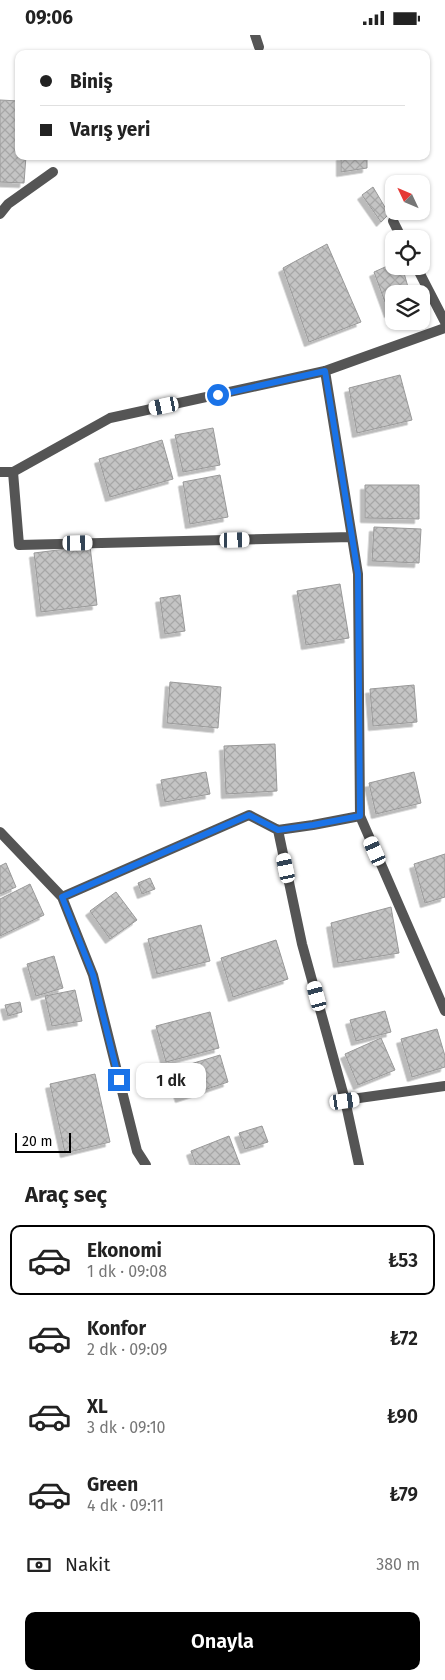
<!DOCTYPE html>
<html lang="tr">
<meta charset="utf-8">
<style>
:root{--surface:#fff;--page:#f2f2f2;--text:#222;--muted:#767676;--line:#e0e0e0;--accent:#000}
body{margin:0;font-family:"Fira Sans",sans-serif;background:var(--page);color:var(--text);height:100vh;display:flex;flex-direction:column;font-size:19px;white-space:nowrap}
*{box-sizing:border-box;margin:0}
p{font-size:16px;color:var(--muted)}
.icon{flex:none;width:28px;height:28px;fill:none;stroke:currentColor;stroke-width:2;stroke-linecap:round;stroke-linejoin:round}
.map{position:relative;height:1130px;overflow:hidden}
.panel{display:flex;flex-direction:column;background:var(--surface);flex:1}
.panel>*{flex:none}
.top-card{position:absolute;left:15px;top:15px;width:415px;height:110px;border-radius:10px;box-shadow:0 1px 4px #0004;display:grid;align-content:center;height:110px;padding:0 25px;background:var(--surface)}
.needle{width:32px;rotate:314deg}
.controls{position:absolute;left:385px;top:140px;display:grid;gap:10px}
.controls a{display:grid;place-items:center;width:45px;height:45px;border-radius:10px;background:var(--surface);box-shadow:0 1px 4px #0004;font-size:25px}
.scale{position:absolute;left:15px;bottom:12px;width:56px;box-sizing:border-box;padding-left:5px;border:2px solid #000;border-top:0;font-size:14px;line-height:18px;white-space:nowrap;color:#000;-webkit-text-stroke:4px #fff;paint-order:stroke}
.end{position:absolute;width:22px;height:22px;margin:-11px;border:6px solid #1a73e8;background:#fff;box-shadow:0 0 0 2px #fff}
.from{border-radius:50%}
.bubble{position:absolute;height:35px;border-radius:10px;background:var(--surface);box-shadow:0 1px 4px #0004;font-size:16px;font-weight:600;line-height:35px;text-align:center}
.car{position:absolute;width:15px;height:30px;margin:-15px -8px;border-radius:6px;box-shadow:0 0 4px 1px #0007;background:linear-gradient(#fff 24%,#345 0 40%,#fff 0 76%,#345 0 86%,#fff 0)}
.top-card b{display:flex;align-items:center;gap:18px;height:48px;font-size:19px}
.top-card b+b{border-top:1px solid var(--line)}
.top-card i{width:12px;height:12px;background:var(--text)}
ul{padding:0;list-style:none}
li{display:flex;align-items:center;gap:15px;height:70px;margin:0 10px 8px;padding:0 15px;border:2px solid transparent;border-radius:10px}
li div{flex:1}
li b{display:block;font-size:19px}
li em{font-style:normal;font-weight:600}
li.current{border-color:var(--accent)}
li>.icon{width:45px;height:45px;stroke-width:1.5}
h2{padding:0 25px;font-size:22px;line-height:60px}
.pay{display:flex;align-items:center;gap:12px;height:55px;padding:0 25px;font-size:19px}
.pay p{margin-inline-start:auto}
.cta{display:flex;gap:10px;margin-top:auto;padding:10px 25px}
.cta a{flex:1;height:58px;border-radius:10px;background:var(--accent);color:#fff;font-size:20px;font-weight:600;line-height:58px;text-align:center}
.status{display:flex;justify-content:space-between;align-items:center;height:35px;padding:0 25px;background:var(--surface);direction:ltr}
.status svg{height:14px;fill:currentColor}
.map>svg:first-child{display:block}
.building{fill:url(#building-cross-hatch);stroke:#999;filter:url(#shadow)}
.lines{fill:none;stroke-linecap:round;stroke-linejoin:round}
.street{stroke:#555;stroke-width:10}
.route{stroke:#1a73e8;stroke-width:6}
</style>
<div class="status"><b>09:06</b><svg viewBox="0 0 49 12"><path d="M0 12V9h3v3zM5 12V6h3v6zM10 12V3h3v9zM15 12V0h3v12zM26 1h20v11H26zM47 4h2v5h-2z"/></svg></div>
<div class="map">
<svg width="445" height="1130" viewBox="0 0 445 1130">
<defs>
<pattern id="building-cross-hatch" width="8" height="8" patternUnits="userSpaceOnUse" patternTransform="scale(1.25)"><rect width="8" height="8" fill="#c4c4c4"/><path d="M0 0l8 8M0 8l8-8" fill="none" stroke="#a7a7a7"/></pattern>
<filter id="shadow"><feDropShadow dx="-4.5" dy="4.5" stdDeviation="0" flood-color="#0004"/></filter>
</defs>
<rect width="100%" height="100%" fill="#fff"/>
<path class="building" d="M0,65L19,66V121H26L24,148L0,147Z
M341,121H367V133L341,137Z
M373,152L389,179L381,187L362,160Z
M327,209L361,287L309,307L283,233Z
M394,228V231H402L410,259H394V276L389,278L374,237Z
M400,340L412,385L357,398L349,353Z
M213,393L220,430L183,437L175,400Z
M162,405L173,444L110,462L99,424Z
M220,440L228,482L190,489L183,447Z
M365,450H419V484L365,483Z
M374,492L421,494L419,528L372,526Z
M90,511L97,570L41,577L34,518Z
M340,549L349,603L306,610L297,556Z
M180,560L185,596L165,599L160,563Z
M170,647L221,652L218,693L167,688Z
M414,650L417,687L373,691L370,654Z
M275,709L277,756L226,759L224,711Z
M206,737L210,759L165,767L161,745Z
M414,737L421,768L376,779L369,748Z
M445,819V862L425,868L414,829Z
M6,828L16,852L0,859V831Z
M150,843L155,854L142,859L138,848Z
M30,849L44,880L0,901V864Z
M116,857L137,885L110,904L90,876Z
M391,872L399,918L338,928L331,888Z
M201,890L210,926L157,939L148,904Z
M276,905L288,944L233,962L221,923Z
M54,921L63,953L36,961L27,929Z
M75,955L82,986L52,991L45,961Z
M20,967L22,977L8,981L5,970Z
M385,976L391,997L356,1006L350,985Z
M210,977L219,1013L166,1027L156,991Z
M437,994L445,1021V1032L412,1042L401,1004Z
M381,1003L395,1035L358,1050L345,1019Z
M220,1020L228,1047L180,1063L171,1035Z
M95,1039L110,1107L65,1118L50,1049Z
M262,1091L268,1107L245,1114L239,1098Z
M229,1101L240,1130H196L191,1116Z"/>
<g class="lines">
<path class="street" d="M255,0L259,12
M0,179L8,169L53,137
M393,186L402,204
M416,231L445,287
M325,336L358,539L360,781L445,976
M0,437H13L110,383L325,336L445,293
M13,437L19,510L352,502
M278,795L302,909L345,1065L359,1130
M0,797L62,862L93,940L137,1116L146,1130
M62,862L249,780L278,795L313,790L360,781
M345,1065L445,1051"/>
</g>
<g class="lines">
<path class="route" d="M119,1045L93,940L62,862L249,780L278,795L313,790L360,781L358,539L325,336L218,360"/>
</g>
</svg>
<div class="controls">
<a><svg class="needle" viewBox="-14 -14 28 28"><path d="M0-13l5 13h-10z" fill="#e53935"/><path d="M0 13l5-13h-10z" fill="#767676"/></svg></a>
<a><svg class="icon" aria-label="locate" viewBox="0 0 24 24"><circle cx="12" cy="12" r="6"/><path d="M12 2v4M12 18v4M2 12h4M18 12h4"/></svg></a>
<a><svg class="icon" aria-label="layers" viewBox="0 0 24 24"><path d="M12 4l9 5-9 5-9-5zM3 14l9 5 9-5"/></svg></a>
</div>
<div class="scale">20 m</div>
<i class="end from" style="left:218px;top:360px"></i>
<i class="end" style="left:119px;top:1045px"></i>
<div class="bubble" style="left:136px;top:1028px;width:70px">1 dk</div>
<i class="car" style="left:164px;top:371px;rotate:258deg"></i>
<i class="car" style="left:235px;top:505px;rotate:89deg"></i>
<i class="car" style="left:78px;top:508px;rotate:89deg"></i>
<i class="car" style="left:375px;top:816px;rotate:336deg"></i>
<i class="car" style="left:286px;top:833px;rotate:348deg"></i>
<i class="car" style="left:317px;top:961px;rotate:345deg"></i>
<i class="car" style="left:345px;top:1066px;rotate:82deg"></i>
<div class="top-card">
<b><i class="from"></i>Biniş</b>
<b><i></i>Varış yeri</b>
</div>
</div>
<section class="panel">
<h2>Araç seç</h2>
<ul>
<li class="current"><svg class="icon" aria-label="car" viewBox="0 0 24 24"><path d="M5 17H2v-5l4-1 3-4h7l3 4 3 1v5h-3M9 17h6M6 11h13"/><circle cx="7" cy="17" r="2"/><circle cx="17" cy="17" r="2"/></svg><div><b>Ekonomi</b><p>1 dk · 09:08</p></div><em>₺53</em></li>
<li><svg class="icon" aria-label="car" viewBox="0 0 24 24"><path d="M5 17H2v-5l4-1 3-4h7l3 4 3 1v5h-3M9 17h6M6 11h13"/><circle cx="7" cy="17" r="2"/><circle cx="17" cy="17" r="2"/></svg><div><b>Konfor</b><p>2 dk · 09:09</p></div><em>₺72</em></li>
<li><svg class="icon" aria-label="car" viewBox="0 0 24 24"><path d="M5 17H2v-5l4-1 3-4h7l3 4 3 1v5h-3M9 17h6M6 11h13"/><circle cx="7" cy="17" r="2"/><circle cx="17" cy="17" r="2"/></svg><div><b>XL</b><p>3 dk · 09:10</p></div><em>₺90</em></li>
<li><svg class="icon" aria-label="car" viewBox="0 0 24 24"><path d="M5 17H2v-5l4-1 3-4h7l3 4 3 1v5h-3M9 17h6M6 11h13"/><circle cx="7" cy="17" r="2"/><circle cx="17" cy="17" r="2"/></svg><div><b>Green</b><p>4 dk · 09:11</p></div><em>₺79</em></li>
</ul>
<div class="pay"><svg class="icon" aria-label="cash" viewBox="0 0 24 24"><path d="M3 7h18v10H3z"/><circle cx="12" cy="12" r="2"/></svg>Nakit<p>380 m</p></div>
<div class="cta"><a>Onayla</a></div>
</section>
